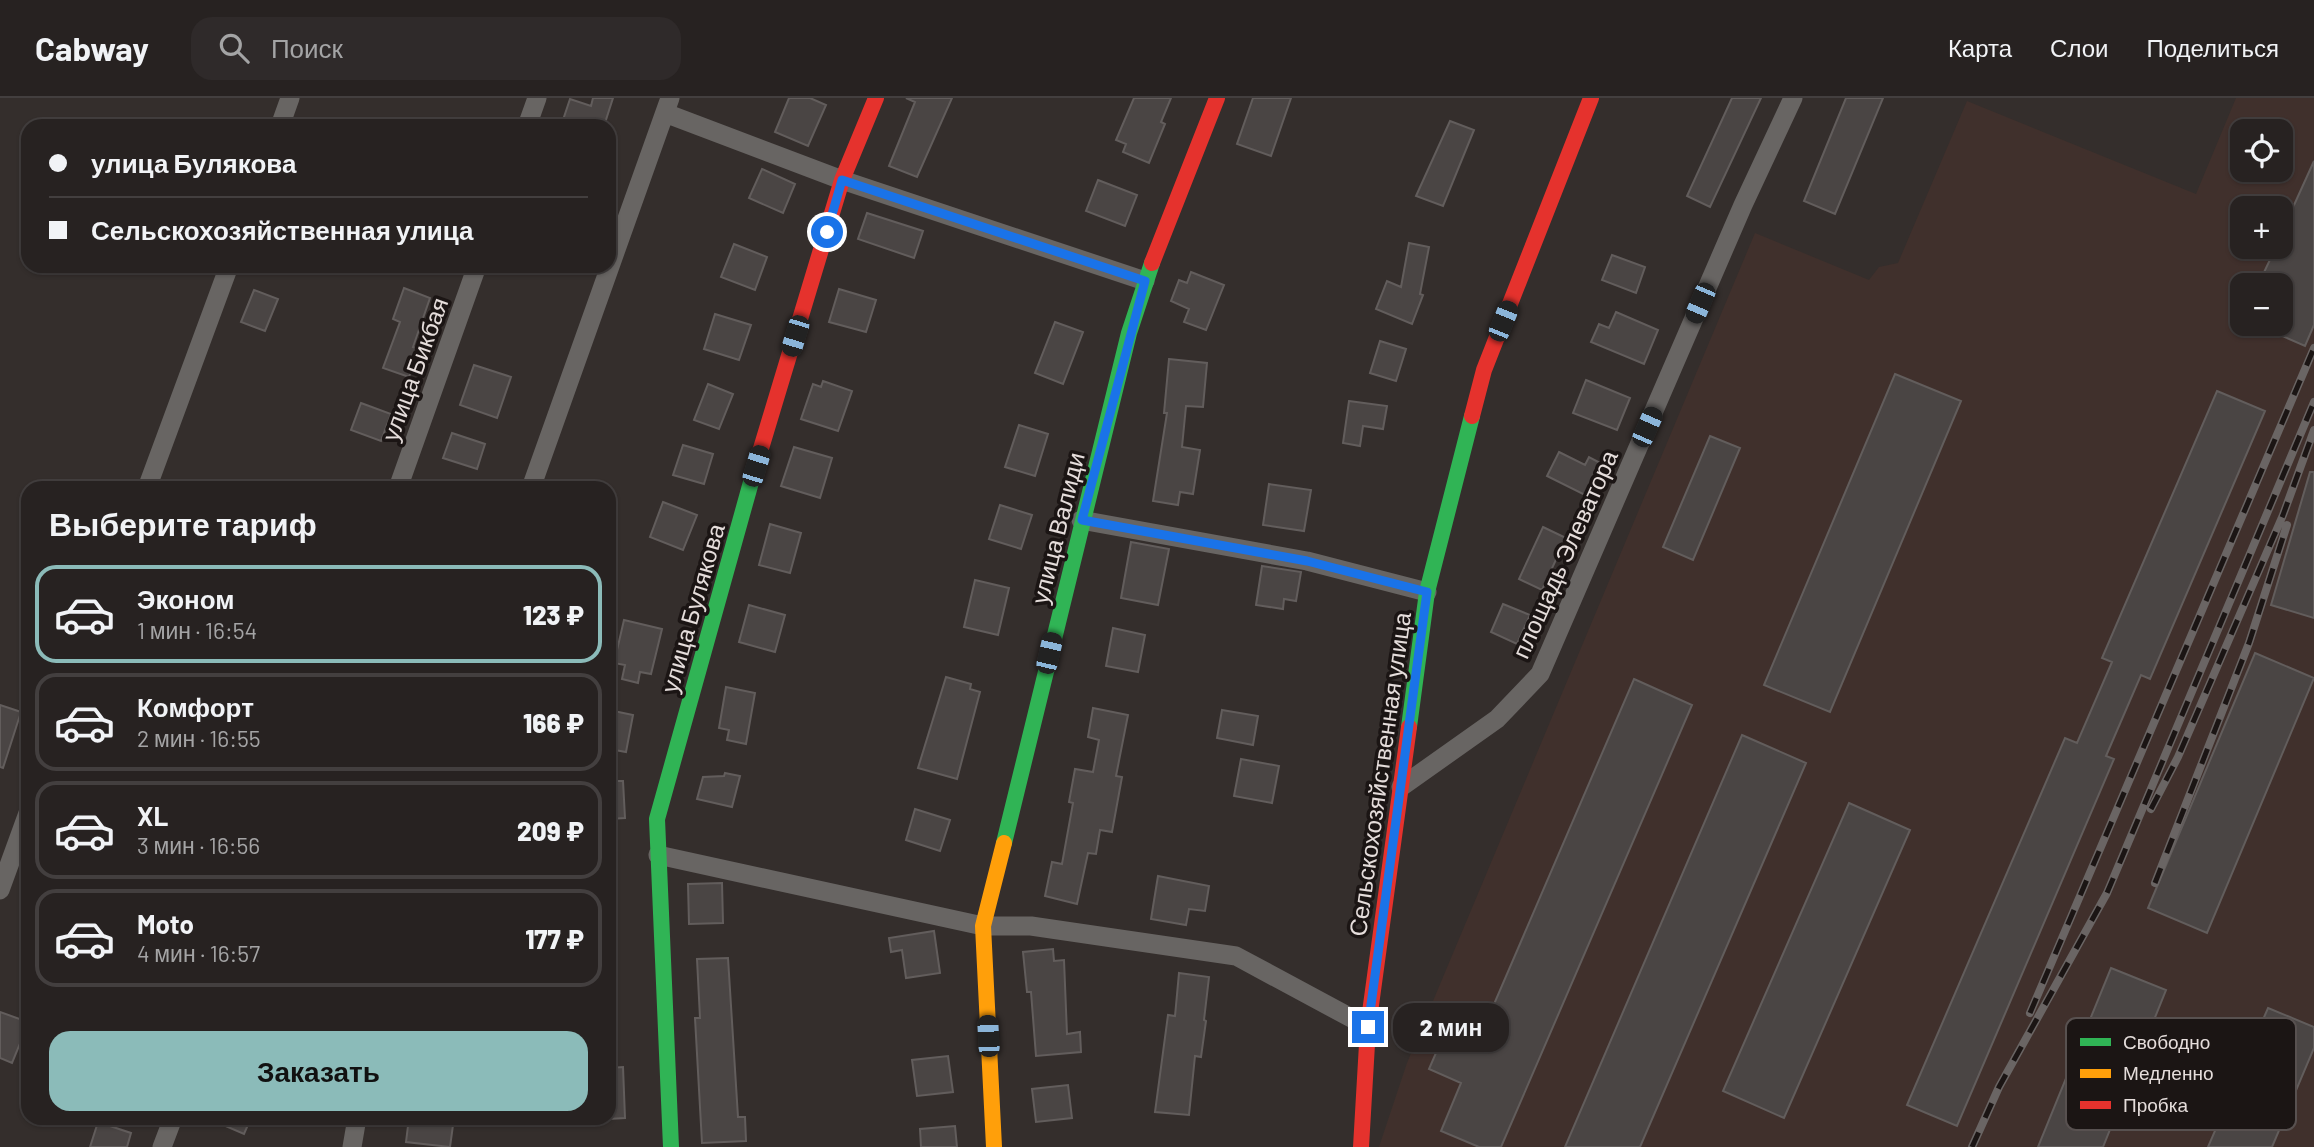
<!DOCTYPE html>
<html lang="ru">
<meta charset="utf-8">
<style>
:root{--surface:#272221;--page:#2f2a2a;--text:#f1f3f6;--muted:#a4a4a5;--line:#433f3f;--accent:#8bbbb9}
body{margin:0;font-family:Barlow,sans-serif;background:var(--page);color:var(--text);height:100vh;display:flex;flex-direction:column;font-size:26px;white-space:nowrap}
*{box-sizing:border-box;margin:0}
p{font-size:23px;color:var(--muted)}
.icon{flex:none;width:38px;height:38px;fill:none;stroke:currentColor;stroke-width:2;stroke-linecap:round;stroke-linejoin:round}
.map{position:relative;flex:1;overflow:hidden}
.drawer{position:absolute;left:21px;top:383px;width:595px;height:644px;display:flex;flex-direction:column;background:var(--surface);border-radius:21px;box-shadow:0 2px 5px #0004,0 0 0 2px var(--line)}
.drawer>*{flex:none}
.hud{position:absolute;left:21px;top:21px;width:595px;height:154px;border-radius:21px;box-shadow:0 2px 5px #0004,0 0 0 2px var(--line);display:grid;align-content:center;height:154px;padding:0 28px;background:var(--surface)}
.fabs{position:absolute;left:2230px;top:21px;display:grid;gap:14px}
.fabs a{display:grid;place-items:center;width:63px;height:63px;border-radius:14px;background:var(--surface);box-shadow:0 2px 5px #0004,0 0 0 2px var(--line);font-size:35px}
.end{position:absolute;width:32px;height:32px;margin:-16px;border:9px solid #1a73e8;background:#fff;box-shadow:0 0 0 4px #fff}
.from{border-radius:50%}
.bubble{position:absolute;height:49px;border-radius:21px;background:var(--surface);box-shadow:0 2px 5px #0004,0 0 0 2px var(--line);font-size:23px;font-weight:800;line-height:49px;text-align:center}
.car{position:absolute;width:21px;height:42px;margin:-21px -10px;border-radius:9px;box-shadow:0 0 5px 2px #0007;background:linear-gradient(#222 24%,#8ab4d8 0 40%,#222 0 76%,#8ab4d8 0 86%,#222 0)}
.hud b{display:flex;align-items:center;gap:24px;height:66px;font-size:26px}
.hud b+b{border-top:2px solid var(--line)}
.hud i{width:18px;height:18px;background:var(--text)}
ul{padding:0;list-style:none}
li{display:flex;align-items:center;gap:21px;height:98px;margin:0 14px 10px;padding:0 14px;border:4px solid var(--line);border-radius:21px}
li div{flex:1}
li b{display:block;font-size:26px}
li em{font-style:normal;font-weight:800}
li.selected{border-color:var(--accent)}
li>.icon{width:63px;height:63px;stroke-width:1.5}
h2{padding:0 28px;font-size:32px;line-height:84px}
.primary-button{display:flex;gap:14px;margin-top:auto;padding:14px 28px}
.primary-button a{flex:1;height:80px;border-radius:21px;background:var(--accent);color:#111;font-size:28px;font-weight:800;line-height:80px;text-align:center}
header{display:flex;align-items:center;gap:42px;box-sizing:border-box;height:98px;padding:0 35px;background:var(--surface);border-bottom:2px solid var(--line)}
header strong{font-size:33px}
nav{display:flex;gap:38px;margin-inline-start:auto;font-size:24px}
.search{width:490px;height:63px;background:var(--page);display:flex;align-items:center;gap:18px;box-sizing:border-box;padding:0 24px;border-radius:21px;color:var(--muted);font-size:26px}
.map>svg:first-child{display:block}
.built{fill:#40302c;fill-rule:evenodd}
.building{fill:#4a4544;stroke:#625d5c;stroke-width:2}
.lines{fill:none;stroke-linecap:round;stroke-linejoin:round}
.street{stroke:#686563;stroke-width:19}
.fast{stroke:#30b455;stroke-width:16}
.slow{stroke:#ff9f0a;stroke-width:16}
.jam{stroke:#e5322d;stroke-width:16}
.rail-casing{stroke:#6a6564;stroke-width:8}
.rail{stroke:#1b1514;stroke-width:5;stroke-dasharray:16;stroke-linecap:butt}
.route{stroke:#1a73e8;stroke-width:9}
.labels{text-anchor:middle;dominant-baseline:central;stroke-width:7;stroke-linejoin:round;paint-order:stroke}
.street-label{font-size:24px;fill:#e5dddb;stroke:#1b1514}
.key{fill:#1b1514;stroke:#585150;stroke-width:2}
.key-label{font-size:19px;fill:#e5dddb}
</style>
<header>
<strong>Cabway</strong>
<div class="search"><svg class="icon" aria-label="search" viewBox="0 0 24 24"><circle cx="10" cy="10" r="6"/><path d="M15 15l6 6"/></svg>Поиск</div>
<nav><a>Карта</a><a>Слои</a><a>Поделиться</a></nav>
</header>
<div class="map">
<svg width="2314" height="1049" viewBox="0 0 2314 1049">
<rect width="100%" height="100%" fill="#342e2c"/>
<path class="built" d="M2236,0H2314V1049H1379L1407,965L1755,135L1869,182L1879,169L1898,165L1967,3L2196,96ZM2242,33H2280V72H2242ZM2242,110H2280V149H2242ZM2242,187H2280V226H2242Z"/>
<path class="building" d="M593,0H613L604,28H561L570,1L591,8Z
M789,0H810L826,7L808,48L775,34Z
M906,0H952L917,79L889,68L915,4Z
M1134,0H1171L1161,24L1165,26L1149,65L1123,54L1126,46L1116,42Z
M1253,0H1291L1271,58L1237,46Z
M1732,0H1761L1710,109L1687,98Z
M1846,0H1883L1835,116L1804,103Z
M1450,23L1474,32L1443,108L1416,98Z
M2314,63V227L2305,248L2280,237V187H2258L2276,149H2280V138Z
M762,71L795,86L783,115L749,100Z
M1098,82L1137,97L1125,128L1086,113Z
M867,115L923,133L914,160L858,141Z
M1409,145L1429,149L1420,196L1423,197L1412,226L1376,211L1387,183L1401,189Z
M734,146L767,159L755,192L721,179Z
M1612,157L1645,169L1636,195L1602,182Z
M1191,174L1224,187L1206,232L1184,224L1189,211L1171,203L1179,182L1187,185Z
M404,190L430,200L413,249L419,251L409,279L383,270L400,224L393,221Z
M839,191L876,202L866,234L829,224Z
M254,192L278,201L265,233L241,224Z
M1616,214L1658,232L1644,266L1591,244L1599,226L1609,230Z
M715,216L751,227L739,262L704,251Z
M1055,224L1083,234L1063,286L1035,275Z
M1380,243L1406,251L1396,283L1370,275Z
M1169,261L1207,265L1203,309L1186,308L1182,349L1200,352L1193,396L1180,394L1178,407L1153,403L1167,315H1164Z
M474,267L511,279L497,320L460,307Z
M1895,276L1961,303L1830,614L1764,587Z
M1586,282L1630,300L1617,332L1573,315Z
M823,283L852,293L838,333L801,321L813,286L821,289Z
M708,286L733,296L719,331L694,322Z
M2217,293L2265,313L2150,581L2141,577L2106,658L2114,661L1957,1028L1907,1007L2065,640L2077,645L2112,564L2102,560Z
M1349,303L1387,308L1383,331L1363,328L1360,348L1343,345Z
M361,305L391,316L381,343L351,332Z
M1019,327L1048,336L1035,378L1005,369Z
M452,335L485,346L477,371L443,360Z
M1710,338L1740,350L1693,462L1663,449Z
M683,347L713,356L704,386L673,377Z
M794,349L832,360L820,400L781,388Z
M1559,354L1585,367L1589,359L1604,367L1587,398L1547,378Z
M2310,374H2314V520L2271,507Z
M1269,386L1311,392L1304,433L1263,427Z
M663,404L697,417L683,452L650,439Z
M1000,407L1032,417L1021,451L989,441Z
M770,426L801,435L790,475L759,467Z
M1543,429L1566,440L1542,492L1519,481Z
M1131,444L1169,451L1158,507L1121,500Z
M1262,468L1301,474L1296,503L1284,501L1283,511L1256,507Z
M975,482L1009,490L998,537L964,529Z
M1503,506L1530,517L1517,546L1491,534Z
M749,507L785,517L775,554L739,544Z
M624,522L662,531L651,576L640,574L638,585L622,581L625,567L614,565Z
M1113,530L1145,537L1138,574L1106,568Z
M2255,555L2314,580L2207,835L2148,810Z
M946,579L971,586L970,591L980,594L957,681L918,670Z
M1634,581L1692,607L1501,1049H1479L1441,1033L1461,985L1429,971L1445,934L1476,948Z
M726,589L755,595L746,646L727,642L729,632L719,630Z
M0,607L21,614L3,670L0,669Z
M1093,610L1128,617L1116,678L1122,679L1112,734L1100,732L1096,756L1088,755L1077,806L1045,798L1052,764L1062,766L1073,705L1069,704L1075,671L1093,674L1099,642L1088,639Z
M609,612L633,617L626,654L609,651Z
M1222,612L1258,618L1253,647L1217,640Z
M1742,637L1806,665L1640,1049H1565Z
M1241,661L1279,668L1272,705L1234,698Z
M725,675L740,678L732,709L697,701L703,679L724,678Z
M609,683H623L625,720L609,721Z
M1849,705L1910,732L1784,1020L1723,993Z
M915,711L950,722L940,753L906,742Z
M1158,778L1209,788L1205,813L1189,811L1186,827L1151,821Z
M722,785L723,825L689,826L688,786Z
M934,833L940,875L906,880L902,852L891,854L889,840Z
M1053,851L1054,863L1064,862L1067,936L1080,934L1081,954L1036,958L1031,894H1027L1023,854Z
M728,860L738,1019H745L746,1043L702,1045L695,920H700L697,861Z
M2111,870L2166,892L2103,1049H2038Z
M1179,875L1209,879L1204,922L1206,923L1201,959L1195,958L1189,1017L1155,1014L1168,917L1175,918Z
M2268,910L2314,929V950L2272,1049H2208Z
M0,914L28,924V946L21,943L12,965L0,960Z
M948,958L953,994L917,998L912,962Z
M623,969L625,1020L609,1021V970Z
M1068,987L1072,1020L1036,1024L1032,991Z
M207,1020H251L244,1036Z
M409,1020H454L450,1049L406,1044Z
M98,1024L131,1035L127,1049H90Z
M955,1028L957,1049H921L920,1031Z"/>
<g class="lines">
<path class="street" d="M665,15L842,82L1145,183
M280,28L290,0
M527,28L537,0
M147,390L229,168
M398,390L477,168
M531,390L670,0
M1081,422L1307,463L1427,494
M1401,689L1497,621L1540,576L1743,107L1793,0
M658,757L983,828H1031L1236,858L1368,929
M0,792L28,715
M162,1049L173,1020
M352,1049L357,1020"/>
<path class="fast" d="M1409,629L1427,494L1472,318
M1004,745L1129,235L1152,165
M671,1049L657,721L753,377"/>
<path class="slow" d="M994,1049L983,828L1004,745"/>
<path class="jam" d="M1152,165L1217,0
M1472,318L1484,272L1591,0
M753,377L842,82L876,0
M1361,1049L1368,929L1409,629"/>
<defs>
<path id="rail" d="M2151,711L2178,659L2283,417L2314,332
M2155,785L2249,545L2287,427
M2030,915L2314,250
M1972,1049L1999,989L2107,795L2314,304"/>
</defs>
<use href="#rail" class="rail-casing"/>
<use href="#rail" class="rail"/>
</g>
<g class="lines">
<path class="route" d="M827,134L842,82L1145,183L1082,422L1307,463L1427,494L1368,929"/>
</g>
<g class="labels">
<g class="street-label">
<text transform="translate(414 271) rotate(-70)">улица Бикбая</text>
<text transform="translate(1057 430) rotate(-76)">улица Валиди</text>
<text transform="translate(1564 456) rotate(-66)">площадь Элеватора</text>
<text transform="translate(692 510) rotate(-74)">улица Булякова</text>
<text transform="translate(1379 676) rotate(-82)">Сельскохозяйственная улица</text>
</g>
</g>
<rect x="2066" y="920" width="230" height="112" rx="10" class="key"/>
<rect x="2080" y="940" width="31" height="8" fill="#30b455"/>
<rect x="2080" y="971" width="31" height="9" fill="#ff9f0a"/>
<rect x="2080" y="1003" width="31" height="8" fill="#e5322d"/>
<g class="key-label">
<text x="2123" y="951">Свободно</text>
<text x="2123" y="982">Медленно</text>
<text x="2123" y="1014">Пробка</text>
</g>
</svg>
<div class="fabs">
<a><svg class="icon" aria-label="locate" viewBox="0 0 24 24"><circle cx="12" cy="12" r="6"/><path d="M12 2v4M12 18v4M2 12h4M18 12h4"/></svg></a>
<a>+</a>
<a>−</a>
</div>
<i class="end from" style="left:827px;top:134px"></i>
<i class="end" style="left:1368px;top:929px"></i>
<div class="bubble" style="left:1393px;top:905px;width:116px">2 мин</div>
<i class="car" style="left:1700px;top:205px;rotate:203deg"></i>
<i class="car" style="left:1503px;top:223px;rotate:22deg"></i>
<i class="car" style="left:795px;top:238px;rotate:197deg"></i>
<i class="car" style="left:1647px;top:329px;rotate:24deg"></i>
<i class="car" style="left:756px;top:368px;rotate:17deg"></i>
<i class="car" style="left:1049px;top:555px;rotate:13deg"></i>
<i class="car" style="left:988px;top:938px;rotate:357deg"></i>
<div class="hud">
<b><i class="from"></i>улица Булякова</b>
<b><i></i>Сельскохозяйственная улица</b>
</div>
<section class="drawer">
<h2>Выберите тариф</h2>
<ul>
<li class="selected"><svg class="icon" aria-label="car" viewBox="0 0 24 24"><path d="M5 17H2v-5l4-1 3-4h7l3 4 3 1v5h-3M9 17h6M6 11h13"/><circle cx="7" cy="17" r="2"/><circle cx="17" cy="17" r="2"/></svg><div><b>Эконом</b><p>1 мин · 16:54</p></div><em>123 ₽</em></li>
<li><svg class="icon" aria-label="car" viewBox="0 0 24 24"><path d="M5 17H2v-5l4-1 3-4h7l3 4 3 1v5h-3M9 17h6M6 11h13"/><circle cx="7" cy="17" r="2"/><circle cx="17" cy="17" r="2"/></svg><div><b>Комфорт</b><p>2 мин · 16:55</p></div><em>166 ₽</em></li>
<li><svg class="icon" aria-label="car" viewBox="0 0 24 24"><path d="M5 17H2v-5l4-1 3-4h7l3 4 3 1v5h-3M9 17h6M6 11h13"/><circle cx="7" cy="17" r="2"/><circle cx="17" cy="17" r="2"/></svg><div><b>XL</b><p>3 мин · 16:56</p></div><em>209 ₽</em></li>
<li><svg class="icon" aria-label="car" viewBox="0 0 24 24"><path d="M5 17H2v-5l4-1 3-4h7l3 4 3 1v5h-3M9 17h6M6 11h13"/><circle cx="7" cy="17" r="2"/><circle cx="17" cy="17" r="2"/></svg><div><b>Moto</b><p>4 мин · 16:57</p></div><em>177 ₽</em></li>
</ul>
<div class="primary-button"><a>Заказать</a></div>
</section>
</div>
